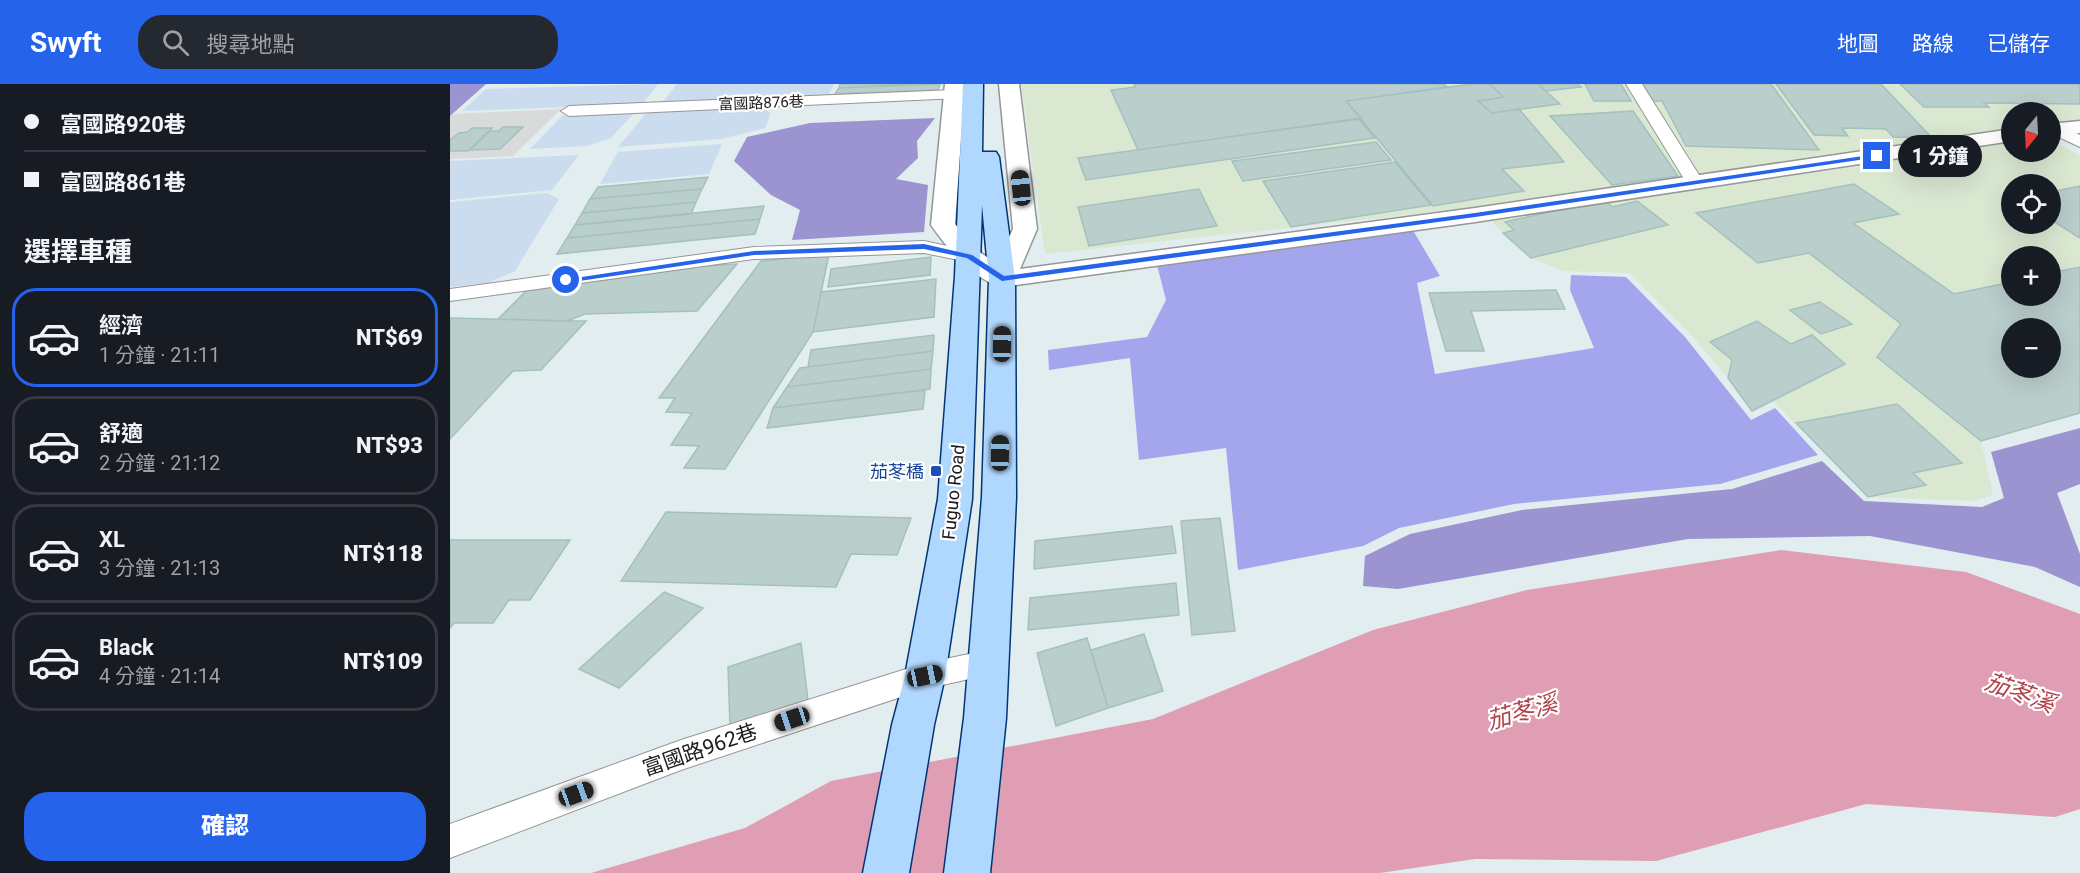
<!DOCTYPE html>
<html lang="zh-TW">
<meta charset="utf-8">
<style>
:root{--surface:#171b24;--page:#242831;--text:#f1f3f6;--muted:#9ea1a6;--line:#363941;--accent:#2563eb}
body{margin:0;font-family:Roboto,"Noto Sans TC",sans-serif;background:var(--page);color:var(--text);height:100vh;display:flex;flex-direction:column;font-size:22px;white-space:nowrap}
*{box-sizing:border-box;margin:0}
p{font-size:20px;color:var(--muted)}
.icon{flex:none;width:33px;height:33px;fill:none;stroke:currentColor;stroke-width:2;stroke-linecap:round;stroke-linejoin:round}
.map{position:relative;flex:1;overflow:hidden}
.sheet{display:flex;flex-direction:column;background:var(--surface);width:450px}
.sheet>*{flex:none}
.top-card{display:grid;align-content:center;height:132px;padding:0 24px;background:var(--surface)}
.needle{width:39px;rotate:198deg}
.tools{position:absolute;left:1551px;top:18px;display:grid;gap:12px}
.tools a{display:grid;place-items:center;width:60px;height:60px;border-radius:50%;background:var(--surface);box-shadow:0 6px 24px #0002;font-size:30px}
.end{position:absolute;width:27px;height:27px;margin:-14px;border:8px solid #2563eb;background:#fff;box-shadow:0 0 0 3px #fff}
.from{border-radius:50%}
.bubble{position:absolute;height:42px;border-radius:21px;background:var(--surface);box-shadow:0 6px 24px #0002;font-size:20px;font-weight:800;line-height:42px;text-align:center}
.car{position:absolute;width:18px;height:36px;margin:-18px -9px;border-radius:8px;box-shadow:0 0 4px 2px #0007;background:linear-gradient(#222 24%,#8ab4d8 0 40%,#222 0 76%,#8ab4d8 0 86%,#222 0)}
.top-card b{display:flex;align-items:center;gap:21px;height:57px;font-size:22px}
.top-card b+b{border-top:2px solid var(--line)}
.top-card i{width:15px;height:15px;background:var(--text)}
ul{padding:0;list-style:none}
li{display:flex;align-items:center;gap:18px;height:99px;margin:0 12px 9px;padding:0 12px;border:3px solid var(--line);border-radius:24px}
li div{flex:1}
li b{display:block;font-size:22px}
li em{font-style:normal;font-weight:800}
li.current{border-color:var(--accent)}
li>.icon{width:54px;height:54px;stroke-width:1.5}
h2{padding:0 24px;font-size:27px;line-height:72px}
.primary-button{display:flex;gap:12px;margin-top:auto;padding:12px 24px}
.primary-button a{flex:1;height:69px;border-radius:24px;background:var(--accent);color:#fff;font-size:24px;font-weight:800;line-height:69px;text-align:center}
header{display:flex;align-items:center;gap:36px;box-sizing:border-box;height:84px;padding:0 30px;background:var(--accent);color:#fff}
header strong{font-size:28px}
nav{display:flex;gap:33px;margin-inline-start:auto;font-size:21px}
.search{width:420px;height:54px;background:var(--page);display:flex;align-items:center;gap:15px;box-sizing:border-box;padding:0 21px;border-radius:24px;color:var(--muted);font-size:22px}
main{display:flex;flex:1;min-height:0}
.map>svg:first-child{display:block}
.residential{fill:#d9dada}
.industrial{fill:#dae8d2;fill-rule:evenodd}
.farmland{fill:#cbdcef}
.grass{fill:#a3a6ed}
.forest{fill:#9c93d1}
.water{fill:#df9eb4}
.building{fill:#bacecc;stroke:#a3c1bd;stroke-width:1.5;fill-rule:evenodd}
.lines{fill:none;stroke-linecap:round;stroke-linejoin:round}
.lane-casing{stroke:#969696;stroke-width:2}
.street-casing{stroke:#969696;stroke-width:3}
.secondary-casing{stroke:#003576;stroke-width:3}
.lane{fill:#fff;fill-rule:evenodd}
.street{fill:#fff;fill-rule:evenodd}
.secondary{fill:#b0d7fd;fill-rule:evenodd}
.route{fill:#2563eb}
.transit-dot{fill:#1a4fb4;stroke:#fff;stroke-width:2}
.labels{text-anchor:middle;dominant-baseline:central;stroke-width:4.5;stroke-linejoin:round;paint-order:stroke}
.far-street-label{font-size:15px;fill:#1c1c1c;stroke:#fff}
.transit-label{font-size:18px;fill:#164399;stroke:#fff;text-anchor:end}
.street-label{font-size:18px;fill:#1c1c1c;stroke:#fff}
.near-street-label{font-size:21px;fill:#1c1c1c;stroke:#fff}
.near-water-label{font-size:24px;font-style:italic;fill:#b1434a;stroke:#fff}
</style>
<header>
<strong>Swyft</strong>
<div class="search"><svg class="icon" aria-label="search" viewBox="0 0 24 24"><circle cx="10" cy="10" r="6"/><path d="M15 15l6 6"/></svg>搜尋地點</div>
<nav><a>地圖</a><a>路線</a><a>已儲存</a></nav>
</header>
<main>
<section class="sheet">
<div class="top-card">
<b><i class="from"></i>富國路920巷</b>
<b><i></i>富國路861巷</b>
</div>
<h2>選擇車種</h2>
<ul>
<li class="current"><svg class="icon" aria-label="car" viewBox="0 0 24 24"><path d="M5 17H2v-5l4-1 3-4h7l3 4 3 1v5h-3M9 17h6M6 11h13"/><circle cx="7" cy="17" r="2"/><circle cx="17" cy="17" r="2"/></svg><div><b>經濟</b><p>1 分鐘 · 21:11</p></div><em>NT$69</em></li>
<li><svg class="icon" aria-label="car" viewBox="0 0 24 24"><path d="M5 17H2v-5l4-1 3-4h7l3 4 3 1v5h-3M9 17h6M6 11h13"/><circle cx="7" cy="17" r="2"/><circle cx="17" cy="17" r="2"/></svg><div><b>舒適</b><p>2 分鐘 · 21:12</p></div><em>NT$93</em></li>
<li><svg class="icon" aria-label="car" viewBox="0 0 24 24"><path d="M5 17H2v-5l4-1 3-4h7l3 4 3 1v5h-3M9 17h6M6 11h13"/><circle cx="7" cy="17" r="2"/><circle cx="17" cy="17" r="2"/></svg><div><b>XL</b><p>3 分鐘 · 21:13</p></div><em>NT$118</em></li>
<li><svg class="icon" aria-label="car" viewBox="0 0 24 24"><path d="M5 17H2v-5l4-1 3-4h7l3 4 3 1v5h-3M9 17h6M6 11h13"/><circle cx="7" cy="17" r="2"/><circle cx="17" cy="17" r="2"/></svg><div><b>Black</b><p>4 分鐘 · 21:14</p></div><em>NT$109</em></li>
</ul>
<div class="primary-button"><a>確認</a></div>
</section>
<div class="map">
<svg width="1630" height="789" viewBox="0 0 1630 789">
<rect width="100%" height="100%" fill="#e1edee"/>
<path class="residential" d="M111,25L63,72L0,75V32L3,30Z"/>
<path class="industrial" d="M571,0H1630V37L1601,40L1600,28H1562V68H1600L1601,56L1630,72V329L1531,357L1543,410L1525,417L1418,413L1323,317L1302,327L1278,294L1244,254L1180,189L1114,187L1081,174L1053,149L1030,123L595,170ZM1562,100H1600V140H1562ZM1562,172H1600V212H1562ZM1562,244H1600V284H1562Z"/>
<path class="farmland" d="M208,0L192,20L12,27L36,5Z
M227,0H384L378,11L213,18Z
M305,21L321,29L315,44L272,55L168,63L199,26Z
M184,29L161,54L137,62L80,65L113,31Z
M272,60L259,90L150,100L168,68Z
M129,71L102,106L0,116V77Z
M97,109L109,115L65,187L37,199L0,203V118Z"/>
<path class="grass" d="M961,143L990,192L967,199L985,290L1144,264L1120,206L1121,191L1176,193L1235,253L1301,336L1325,324L1368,371L1270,400L1064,420L949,444L913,462L788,486L776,364L689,376L680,274L599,286L598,266L697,253L716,216L707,181Z"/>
<path class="forest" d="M0,0H36L0,32Z
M485,34L467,57L468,74L446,95L478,101L474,148L342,156L350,126L321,111L284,77L297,53L360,39Z
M1630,344V400L1607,409L1630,470V503L1585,483L1420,452L1238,455L948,505L913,502L915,472L960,450L1072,426L1282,405L1372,377L1414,417L1532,423L1554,414L1541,368Z"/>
<path class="water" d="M1331,466L1516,488L1630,530V725L1605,733L1416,720L1206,777L1025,775L930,789H141L295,744L381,697L703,635L923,546L1077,506Z"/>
<path class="building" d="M390,0H466L389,4Z
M490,0L488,6L385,10L389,4Z
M684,0H994L997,3L896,17L911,34L688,66L661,6L686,3Z
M1022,0H1039L1054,13L1028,17L1042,29L1069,25L1114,78L1052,85L1074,107L983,122L896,17Z
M1039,0H1088L1110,20L1042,29L1028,17L1054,13Z
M1088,0H1128L1131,3L1096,7Z
M1135,0H1171L1181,17H1144Z
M1191,0H1321L1369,66L1236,62L1212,17H1199Z
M1326,0H1431L1482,54L1443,53L1436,45L1392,44L1398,52L1364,51Z
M1450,0H1630V20L1534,19L1539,23H1474Z
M1183,27L1228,92L1162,101L1100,32Z
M909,35L925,54L636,96L628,74Z
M53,43H73L50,65L20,66L40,47H49Z
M22,44H42L18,67H0V56L9,49L18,48Z
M926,58L941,76L793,97L782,77Z
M945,78L981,121L841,143L813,97Z
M258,93L252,105L140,115L148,103Z
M1404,100L1449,130L1403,139L1504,210L1562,198V212H1600V189L1630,183V329L1531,357L1427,273L1451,240L1359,169L1308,179L1246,129ZM1562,244H1600V284H1562Z
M1630,102V154L1600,135V108Z
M252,105L246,118L132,129L140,115Z
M749,105L767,142L639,162L628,123Z
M1154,116L1163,123L1187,117L1218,141L1081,174L1053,149L1064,146L1055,138Z
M246,118L241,130L125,141L132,129Z
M314,122L310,135L117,154L125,141Z
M310,135L305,150L107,170L117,154Z
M379,170L363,248L275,385L234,384L249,362L221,361L242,329L216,328L225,314H209L311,177Z
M481,173L480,191L378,203L381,185Z
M287,180L247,227L135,230L117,237L48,235L76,207L253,182Z
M486,195L484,233L363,248L371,208Z
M1106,206L1115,225L1021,227L1034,267H996L979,209Z
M1370,218L1402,240L1371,250L1340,226Z
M0,234L117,237H136L91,286L63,287L0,355Z
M1307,237L1341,260L1362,251L1395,280L1302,327L1278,294L1282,276L1260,258Z
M484,251L483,267L358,283L361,266Z
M483,267L481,285L337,303L350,284Z
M481,285L480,305L323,324L337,303Z
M475,306L473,325L317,344L323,324Z
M1447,320L1512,379L1463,389L1476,401L1418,413L1346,339Z
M216,428L461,434L447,471L401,470L386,503L171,497Z
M770,434L785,547L742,551L731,437Z
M722,442L726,469L584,485L585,457Z
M0,456H120L80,516H59L43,539H4L0,544Z
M726,499L729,531L578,546L580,514Z
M214,508L253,524L169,604L129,585Z
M694,550L713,607L658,624L641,566Z
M637,554L658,624L606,642L587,569Z
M351,559L358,616L280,642L278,583Z"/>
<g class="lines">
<defs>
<path id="lane" d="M1176,0H1192L1254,99L1251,103H1239Z
M504,6L509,8L512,11L509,14L119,32L111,27L119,22Z
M1606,40L1630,51V63L1600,49V41Z
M474,157L526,168L529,172L526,176L519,178L474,169L304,175L0,217V205L304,163Z
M539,566L550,570L554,579L550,588L475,605L231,686L0,774V740L231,656L475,579Z"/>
<path id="street" d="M495,0H515L505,140L528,167L546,179L563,145L549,0H569L587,145L570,185L1025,124L1562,45V57L1025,138L552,203C522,195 498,165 481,141Z
M1630,37V49L1600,52V40Z"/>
<path id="secondary" d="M513,0H533L532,68H546L549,73L565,195L566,413L556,634L540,789H494L514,634L532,413L539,195L532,121L522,415L495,592L484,641L459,789H413L442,641L455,592L488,415L505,192Z"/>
</defs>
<use href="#lane" class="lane-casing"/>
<use href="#street" class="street-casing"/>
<use href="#secondary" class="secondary-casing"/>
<use href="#lane" class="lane"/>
<use href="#street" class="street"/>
<use href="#secondary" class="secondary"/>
</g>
<path class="route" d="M1427,70L1429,73L1025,133L552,197L517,174L474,165L304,171L116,199L112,196L304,167L474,160L522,171L554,192L1025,129Z"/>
<rect class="transit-dot" x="480" y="381" width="12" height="12" rx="3"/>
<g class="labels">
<g class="far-street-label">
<text transform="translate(311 19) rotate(-2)">富國路876巷</text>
</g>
<g class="transit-label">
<text x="474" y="387">茄苳橋</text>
</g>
<g class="street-label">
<text transform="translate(503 408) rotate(-84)">Fuguo Road</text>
</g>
<g class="near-street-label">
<text transform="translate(250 666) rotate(-19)">富國路962巷</text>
</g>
<g class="near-water-label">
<text transform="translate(1570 609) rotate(20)">茄苳溪</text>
<text transform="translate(1072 628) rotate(-16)">茄苳溪</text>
</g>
</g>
</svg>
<div class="tools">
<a><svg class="needle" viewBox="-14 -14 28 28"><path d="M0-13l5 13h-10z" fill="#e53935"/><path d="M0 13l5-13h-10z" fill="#9ea1a6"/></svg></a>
<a><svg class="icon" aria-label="locate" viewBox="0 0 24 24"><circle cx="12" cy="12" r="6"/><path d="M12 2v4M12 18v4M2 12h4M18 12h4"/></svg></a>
<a>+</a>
<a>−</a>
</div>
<i class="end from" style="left:116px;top:196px"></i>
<i class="end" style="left:1427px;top:72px"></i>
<div class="bubble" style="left:1448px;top:51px;width:84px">1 分鐘</div>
<i class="car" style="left:571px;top:104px;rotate:354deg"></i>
<i class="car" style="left:552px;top:260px;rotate:1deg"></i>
<i class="car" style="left:550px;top:369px;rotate:1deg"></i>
<i class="car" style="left:475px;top:592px;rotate:78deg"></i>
<i class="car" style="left:342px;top:635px;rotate:252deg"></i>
<i class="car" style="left:126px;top:710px;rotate:70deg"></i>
</div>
</main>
